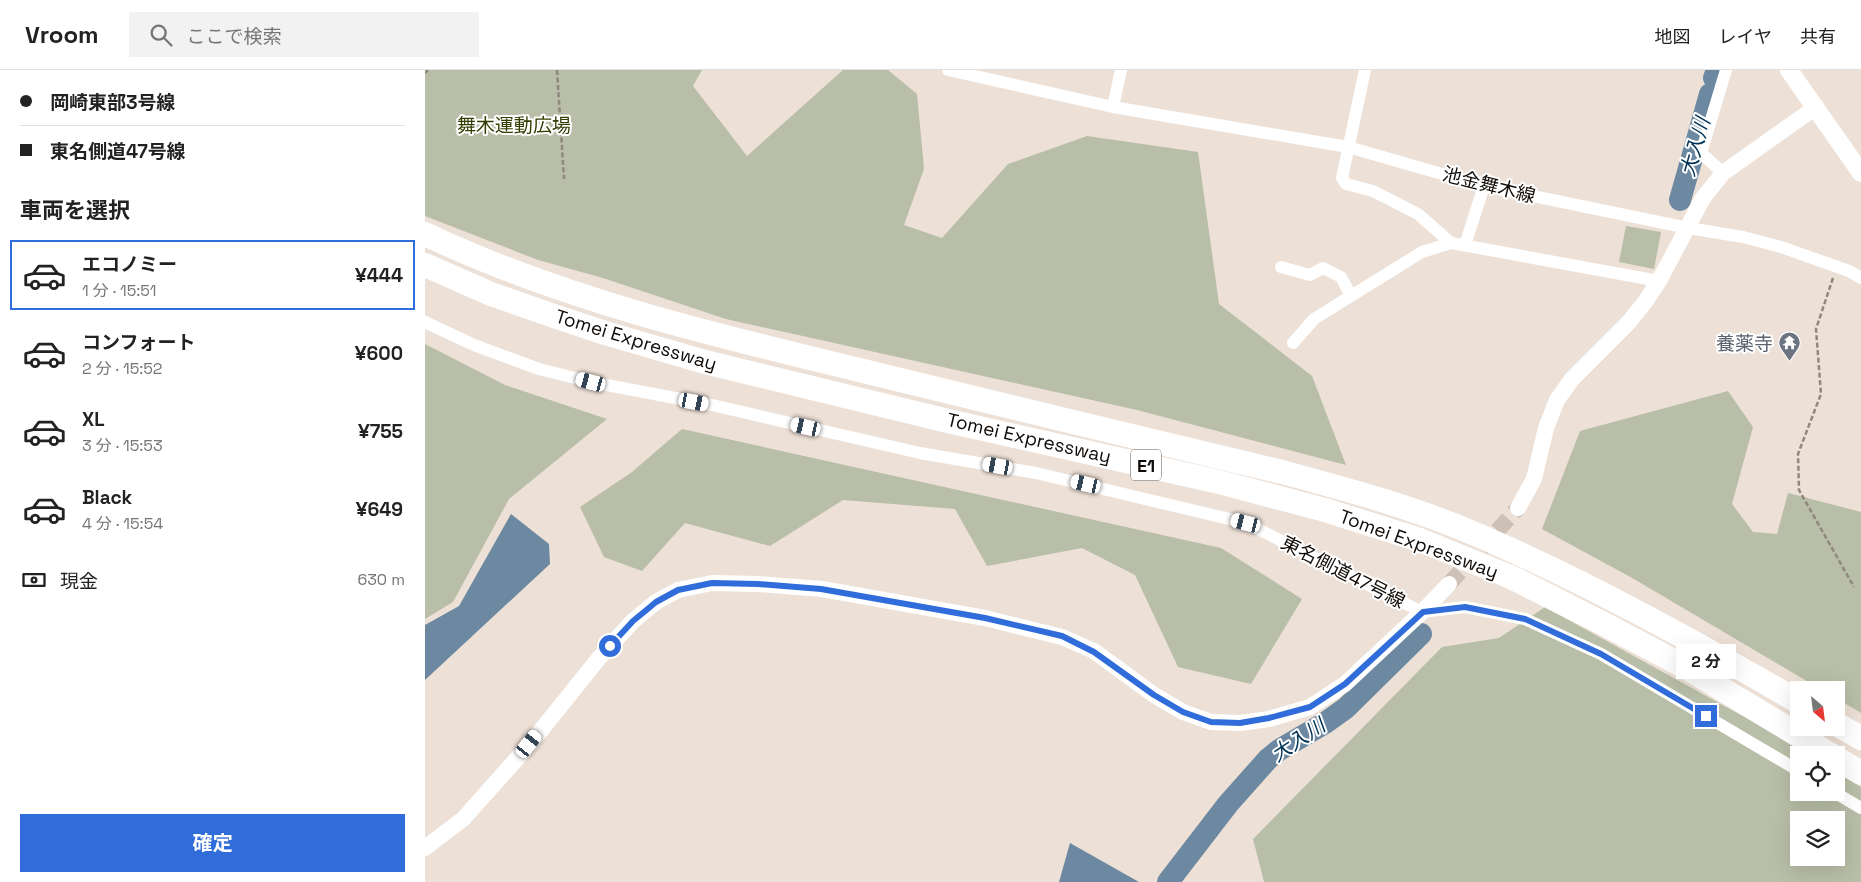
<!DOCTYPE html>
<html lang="ja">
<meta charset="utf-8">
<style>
:root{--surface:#fff;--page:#f2f2f2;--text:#222;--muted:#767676;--line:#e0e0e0;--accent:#306dda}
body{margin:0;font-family:"Space Grotesk","Noto Sans JP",sans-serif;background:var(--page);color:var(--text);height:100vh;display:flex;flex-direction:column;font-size:19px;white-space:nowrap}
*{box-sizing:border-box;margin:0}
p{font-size:16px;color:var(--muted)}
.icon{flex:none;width:28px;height:28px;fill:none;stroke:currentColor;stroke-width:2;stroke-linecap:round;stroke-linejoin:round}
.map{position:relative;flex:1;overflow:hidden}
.panel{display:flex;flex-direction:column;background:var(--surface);width:425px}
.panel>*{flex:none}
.guide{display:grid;align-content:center;height:110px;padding:0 20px;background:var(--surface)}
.needle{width:32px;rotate:152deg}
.fabs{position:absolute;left:1365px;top:611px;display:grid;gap:10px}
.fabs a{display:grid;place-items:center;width:55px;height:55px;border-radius:0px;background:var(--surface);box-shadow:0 5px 20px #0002;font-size:25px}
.end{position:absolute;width:22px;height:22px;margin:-11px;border:6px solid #306dda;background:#fff;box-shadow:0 0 0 2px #fff}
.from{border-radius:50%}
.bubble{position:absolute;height:35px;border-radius:0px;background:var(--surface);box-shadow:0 5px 20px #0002;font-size:16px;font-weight:700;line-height:35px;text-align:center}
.car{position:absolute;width:15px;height:30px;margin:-15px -8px;border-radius:6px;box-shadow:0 0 4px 1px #0007;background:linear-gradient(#fff 24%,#345 0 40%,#fff 0 76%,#345 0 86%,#fff 0)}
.guide b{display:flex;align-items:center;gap:18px;height:48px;font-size:19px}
.guide b+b{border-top:1px solid var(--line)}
.guide i{width:12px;height:12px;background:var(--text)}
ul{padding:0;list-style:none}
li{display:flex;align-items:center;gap:15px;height:70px;margin:0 10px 8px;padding:0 10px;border:2px solid transparent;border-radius:0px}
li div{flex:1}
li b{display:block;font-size:19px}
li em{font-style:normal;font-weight:700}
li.active{border-color:var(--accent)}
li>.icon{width:45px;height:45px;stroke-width:1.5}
h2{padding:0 20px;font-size:22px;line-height:60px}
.pay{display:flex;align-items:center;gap:12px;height:55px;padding:0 20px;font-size:19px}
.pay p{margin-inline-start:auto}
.action{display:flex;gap:10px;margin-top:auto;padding:10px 20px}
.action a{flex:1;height:58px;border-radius:0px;background:var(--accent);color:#fff;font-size:20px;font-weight:700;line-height:58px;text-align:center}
header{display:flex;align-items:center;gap:30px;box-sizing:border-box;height:70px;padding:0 25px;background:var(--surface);border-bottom:1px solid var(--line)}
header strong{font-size:24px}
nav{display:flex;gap:28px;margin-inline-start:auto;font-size:18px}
.search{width:350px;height:45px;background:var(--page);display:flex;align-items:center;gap:12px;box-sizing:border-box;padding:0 18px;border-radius:0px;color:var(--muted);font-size:19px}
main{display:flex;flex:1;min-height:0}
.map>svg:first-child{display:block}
.green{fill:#b8bea7;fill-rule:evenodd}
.water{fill:#6d89a1}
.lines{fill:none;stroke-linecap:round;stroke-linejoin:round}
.river{stroke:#6d89a1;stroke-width:22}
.tertiary-tunnel{stroke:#ccc0b7;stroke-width:16;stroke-dasharray:16 8;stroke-linecap:butt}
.path{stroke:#90877f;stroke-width:2.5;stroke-dasharray:5 2.5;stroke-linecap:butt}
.minor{stroke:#fff;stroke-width:12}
.tertiary{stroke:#fff;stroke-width:16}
.secondary{stroke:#fff;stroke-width:18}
.motorway{stroke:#fff;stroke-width:24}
.route{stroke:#306dda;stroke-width:6}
.labels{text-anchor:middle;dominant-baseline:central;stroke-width:4;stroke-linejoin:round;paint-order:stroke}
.shield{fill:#fff;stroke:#575452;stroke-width:1}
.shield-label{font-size:18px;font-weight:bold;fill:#0f0b08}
.park-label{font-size:19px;fill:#333e03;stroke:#fff}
.street-label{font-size:19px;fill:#0f0b08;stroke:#fff}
.worship-label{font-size:19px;fill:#5b616d;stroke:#fff;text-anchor:end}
.water-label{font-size:20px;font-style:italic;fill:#003456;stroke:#fff}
</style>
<header>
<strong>Vroom</strong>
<div class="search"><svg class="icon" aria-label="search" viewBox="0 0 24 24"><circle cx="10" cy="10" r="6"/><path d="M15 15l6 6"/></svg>ここで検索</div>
<nav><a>地図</a><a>レイヤ</a><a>共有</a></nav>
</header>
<main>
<section class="panel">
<div class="guide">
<b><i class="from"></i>岡崎東部3号線</b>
<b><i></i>東名側道47号線</b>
</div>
<h2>車両を選択</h2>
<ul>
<li class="active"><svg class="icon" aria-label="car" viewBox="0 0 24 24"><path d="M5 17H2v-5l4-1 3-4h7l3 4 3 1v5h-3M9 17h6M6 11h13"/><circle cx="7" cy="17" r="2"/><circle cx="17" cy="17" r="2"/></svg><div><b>エコノミー</b><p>1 分 · 15:51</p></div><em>¥444</em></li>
<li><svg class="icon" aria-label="car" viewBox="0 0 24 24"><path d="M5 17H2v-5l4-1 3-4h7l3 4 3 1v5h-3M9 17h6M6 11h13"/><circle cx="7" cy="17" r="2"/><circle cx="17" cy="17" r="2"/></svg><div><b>コンフォート</b><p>2 分 · 15:52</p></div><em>¥600</em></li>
<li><svg class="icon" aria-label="car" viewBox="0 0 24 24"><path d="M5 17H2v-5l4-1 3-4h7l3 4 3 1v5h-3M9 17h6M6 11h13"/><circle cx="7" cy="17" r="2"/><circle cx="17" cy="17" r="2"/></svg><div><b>XL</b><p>3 分 · 15:53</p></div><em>¥755</em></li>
<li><svg class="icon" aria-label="car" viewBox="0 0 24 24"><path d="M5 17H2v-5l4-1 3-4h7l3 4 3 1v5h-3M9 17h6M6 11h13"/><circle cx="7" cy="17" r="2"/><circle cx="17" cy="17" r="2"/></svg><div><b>Black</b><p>4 分 · 15:54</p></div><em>¥649</em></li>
</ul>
<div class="pay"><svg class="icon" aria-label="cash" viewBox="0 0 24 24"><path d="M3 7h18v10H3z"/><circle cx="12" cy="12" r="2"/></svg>現金<p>630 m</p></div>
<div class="action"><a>確定</a></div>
</section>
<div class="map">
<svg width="1436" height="812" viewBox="0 0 1436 812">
<rect width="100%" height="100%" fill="#ede0d6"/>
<path class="green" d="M0,0H277L268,16L322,86L418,0H463L492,24L499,99L479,155L517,168L583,94L662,66L773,82L794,234L887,306L921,395L712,340L301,249L178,208L113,190L0,146Z
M1201,156L1236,162L1229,199L1194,192Z
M0,274L80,315L182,349L84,429L28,532L0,549Z
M1303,321L1328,357L1307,434L1328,462L1352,464L1363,423L1436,442V643L1411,628V620H1397L1209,509L1117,459L1155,361Z
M257,359L796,478L877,529L826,614L753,597L710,505L657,478L562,496L530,439L418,430L345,476L260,453L217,501L179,487L155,437L207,402Z
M1120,537L1341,659L1384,685H1374V722H1411V702L1436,717V812H839L828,769L1017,577L1074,568ZM1374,750H1411V788H1374Z"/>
<path class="water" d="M86,444L124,474L125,494L0,610V555L34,536Z
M645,773L714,812H634Z"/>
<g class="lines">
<path class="river" d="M1289,8L1292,0
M1255,130L1285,24
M743,812L803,734L843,689L854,680L900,653L921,638L996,564"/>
<path class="tertiary-tunnel" d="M1024,514L1093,438"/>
<path class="path" d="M132,0L139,109
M0,3L3,0
M1408,208L1391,259L1396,324L1373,384L1374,420L1429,517"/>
<path class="minor" d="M523,0L688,37L923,77L1059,116L1263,158L1318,167L1356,177L1424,201L1436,208
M940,0L917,108L921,114L948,121L993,144L1026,173
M688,37L696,0
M1298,103L1276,83L1301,0
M1040,175L1059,116
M856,197L885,205L898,198L916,207L926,226
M0,252L49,275L114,299L166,312L287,335L495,383L611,403L821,453L997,542L1040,537L1100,549L1176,584L1374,701
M868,273L889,249L997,182L1026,173L1234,211
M1409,722L1436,738"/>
<path class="tertiary" d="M1093,438L1109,409L1121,358L1132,330L1147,309L1204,252L1220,232L1234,211L1278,128L1298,103L1391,37
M0,778L38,749L105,674L174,588L208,551L231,532L253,520L287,513L333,514L397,519L560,548L637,567L669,581L729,625L758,642L786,652L815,653L844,649L885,637L920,614L997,542L1024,514"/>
<path class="secondary" d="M1364,0L1436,103"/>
<path class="motorway" d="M0,164C135,228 281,263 426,298C570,333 713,368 857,402C924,420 991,438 1055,466C1165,514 1270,572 1374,632
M0,195L66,224L129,246L180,263L280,292L523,351L794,412L900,440L995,470L1088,508L1181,555L1264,599L1406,685
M1411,654L1436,668
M1411,688L1436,703"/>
</g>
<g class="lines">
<path class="route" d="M185,576L208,551L219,542L231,532L253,520L287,513L333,514L396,519L560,548L637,566L669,582L729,625L758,642L786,652L815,653L844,648L885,637L920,614L998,542L1040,537L1100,549L1176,584L1281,646"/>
</g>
<defs>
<symbol id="temple-pin" viewBox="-11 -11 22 30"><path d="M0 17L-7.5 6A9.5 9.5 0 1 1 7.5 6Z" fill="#6b7280" stroke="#fff"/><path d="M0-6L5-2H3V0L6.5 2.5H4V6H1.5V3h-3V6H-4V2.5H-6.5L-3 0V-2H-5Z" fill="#fff"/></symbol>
</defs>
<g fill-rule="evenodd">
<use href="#temple-pin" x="1352" y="260" width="25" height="34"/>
</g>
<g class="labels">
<rect class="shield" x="706" y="379.5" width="30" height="31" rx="4"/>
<g class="shield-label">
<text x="721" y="395">E1</text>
</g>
<g class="park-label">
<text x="89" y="55">舞木運動広場</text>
</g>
<g class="street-label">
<text transform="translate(1064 115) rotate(14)">池金舞木線</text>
<text transform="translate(211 270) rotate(17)">Tomei Expressway</text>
<text transform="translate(604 368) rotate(13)">Tomei Expressway</text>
<text transform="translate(994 474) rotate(20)">Tomei Expressway</text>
<text transform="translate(918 502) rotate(27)">東名側道47号線</text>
</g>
<g class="worship-label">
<text x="1348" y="273">養薬寺</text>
</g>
<g class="water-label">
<text transform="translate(1270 77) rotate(-74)">大入川</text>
<text transform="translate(873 670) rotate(-34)">大入川</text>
</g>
</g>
</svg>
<div class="fabs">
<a><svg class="needle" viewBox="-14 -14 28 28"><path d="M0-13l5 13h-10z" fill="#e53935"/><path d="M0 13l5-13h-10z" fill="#767676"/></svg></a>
<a><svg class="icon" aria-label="locate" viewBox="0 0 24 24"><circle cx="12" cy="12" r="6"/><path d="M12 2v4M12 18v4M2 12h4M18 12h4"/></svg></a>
<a><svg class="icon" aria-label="layers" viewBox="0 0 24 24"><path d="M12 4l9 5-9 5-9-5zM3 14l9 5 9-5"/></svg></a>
</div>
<i class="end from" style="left:185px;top:576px"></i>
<i class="end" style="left:1281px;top:646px"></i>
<div class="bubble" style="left:1251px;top:574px;width:60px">2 分</div>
<i class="car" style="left:166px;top:312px;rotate:285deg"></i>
<i class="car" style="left:269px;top:332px;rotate:101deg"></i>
<i class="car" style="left:381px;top:357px;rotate:283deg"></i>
<i class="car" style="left:573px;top:396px;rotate:280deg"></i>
<i class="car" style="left:661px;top:414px;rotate:283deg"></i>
<i class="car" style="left:821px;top:453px;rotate:284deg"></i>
<i class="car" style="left:104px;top:674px;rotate:39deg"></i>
</div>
</main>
